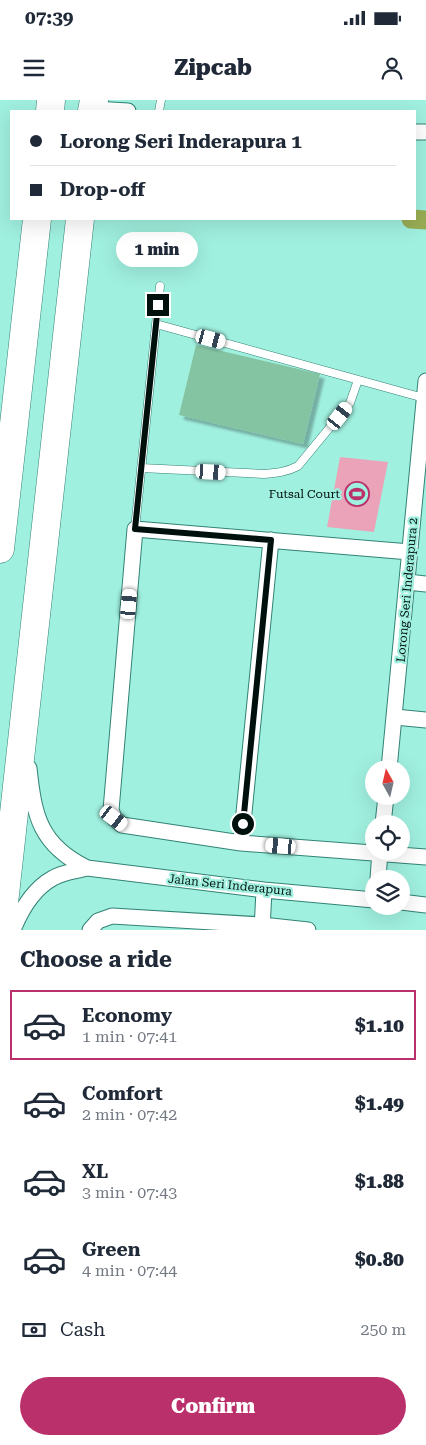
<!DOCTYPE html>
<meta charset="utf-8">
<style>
:root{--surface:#fff;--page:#f2f2f3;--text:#1f2937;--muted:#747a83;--line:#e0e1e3;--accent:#ba306a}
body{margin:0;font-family:"Roboto Serif",serif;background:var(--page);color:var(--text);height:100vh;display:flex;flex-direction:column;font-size:19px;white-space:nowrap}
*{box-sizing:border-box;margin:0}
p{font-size:16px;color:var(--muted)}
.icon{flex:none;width:28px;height:28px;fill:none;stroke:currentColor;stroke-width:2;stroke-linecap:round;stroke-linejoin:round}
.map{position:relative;height:830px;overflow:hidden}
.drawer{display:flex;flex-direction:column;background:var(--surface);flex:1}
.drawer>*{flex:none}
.banner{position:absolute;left:10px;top:10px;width:406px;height:110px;border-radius:0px;box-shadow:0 5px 20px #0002;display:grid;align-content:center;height:110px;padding:0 20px;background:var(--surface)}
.needle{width:32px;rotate:352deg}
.buttons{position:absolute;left:365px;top:660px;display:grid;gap:10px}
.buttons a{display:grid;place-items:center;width:45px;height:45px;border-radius:50%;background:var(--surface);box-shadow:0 5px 20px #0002;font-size:25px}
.end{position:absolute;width:22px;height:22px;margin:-11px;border:6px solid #00110d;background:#fff;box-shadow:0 0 0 2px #fff}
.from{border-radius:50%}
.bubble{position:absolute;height:35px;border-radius:18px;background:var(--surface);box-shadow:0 5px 20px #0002;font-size:16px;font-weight:800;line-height:35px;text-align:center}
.car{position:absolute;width:15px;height:30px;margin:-15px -8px;border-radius:6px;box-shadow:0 0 4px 1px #0007;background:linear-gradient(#fff 24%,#345 0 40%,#fff 0 76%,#345 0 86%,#fff 0)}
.banner b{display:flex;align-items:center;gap:18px;height:48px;font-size:19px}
.banner b+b{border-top:1px solid var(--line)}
.banner i{width:12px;height:12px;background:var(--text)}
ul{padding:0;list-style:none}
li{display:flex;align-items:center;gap:15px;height:70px;margin:0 10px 8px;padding:0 10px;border:2px solid transparent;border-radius:0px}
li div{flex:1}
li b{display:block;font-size:19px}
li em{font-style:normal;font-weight:800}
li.on{border-color:var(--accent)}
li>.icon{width:45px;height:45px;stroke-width:1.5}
h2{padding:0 20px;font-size:22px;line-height:60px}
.pay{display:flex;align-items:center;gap:12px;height:55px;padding:0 20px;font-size:19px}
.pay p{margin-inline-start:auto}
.action{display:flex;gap:10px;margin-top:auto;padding:10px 20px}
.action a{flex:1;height:58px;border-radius:30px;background:var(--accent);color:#fff;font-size:20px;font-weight:800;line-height:58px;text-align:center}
.status{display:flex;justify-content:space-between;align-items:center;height:35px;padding:0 25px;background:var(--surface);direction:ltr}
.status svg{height:14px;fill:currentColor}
header{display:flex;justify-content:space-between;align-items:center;height:65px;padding:0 20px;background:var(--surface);font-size:22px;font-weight:800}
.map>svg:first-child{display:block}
.green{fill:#eaa3b8}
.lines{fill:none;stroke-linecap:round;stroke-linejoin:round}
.canal{stroke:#99ad54;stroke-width:19}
.building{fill:#85c4a2;filter:url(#shadow)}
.lane-casing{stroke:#328375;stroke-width:9}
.street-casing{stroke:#328375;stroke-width:17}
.highway-casing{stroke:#328375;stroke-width:29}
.lane{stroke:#fff;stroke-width:8}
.street{stroke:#fff;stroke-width:15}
.highway{stroke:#fff;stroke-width:28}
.route{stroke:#00110d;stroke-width:6}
.labels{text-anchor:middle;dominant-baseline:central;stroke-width:4.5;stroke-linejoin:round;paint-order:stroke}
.poi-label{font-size:12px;fill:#00110d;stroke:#a0f0df;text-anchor:end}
.street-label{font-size:12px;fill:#00110d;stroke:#a0f0df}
</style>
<div class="status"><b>07:39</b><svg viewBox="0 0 49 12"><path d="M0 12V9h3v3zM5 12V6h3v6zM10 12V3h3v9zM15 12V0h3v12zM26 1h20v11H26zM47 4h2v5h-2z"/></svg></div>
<header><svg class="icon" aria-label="menu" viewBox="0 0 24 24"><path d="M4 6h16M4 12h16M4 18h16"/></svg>Zipcab<svg class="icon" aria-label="person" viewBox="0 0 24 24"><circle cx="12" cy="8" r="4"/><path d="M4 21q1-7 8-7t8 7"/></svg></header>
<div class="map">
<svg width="426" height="830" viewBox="0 0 426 830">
<defs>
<filter id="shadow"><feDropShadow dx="4.5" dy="4.5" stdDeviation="1" flood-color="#0004"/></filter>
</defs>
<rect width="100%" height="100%" fill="#a0f0df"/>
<path class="green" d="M340,357L388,362L374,432L327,427Z"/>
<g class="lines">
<path class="canal" d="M411,119L426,120"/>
</g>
<path class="building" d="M196,245L320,274L303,344L179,315Z"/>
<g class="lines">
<defs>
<path id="lane" d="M159,11L161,0
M156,224L424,298
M141,368L264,374C276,373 287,372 298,366L350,303L358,280
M135,429L160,186"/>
<path id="street" d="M93,9L128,11
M415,32H426
M410,452L135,429L111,710L114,718L122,725L241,743L426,757
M408,482L426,484
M395,617L426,620
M29,668C34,716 40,745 87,768
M389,669L426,281
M383,724L386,696
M241,743L271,440
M378,779L380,751
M401,802L426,805
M13,830C21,810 33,789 53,778C63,772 76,771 87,768L264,790L374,800
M90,830L98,821L112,816L262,825L308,830
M262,830L264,790"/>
<path id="highway" d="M50,11L51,0
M92,11L94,0
M0,449L37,119
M1,830L80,119"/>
</defs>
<use href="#lane" class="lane-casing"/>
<use href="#street" class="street-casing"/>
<use href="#highway" class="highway-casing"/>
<use href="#lane" class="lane"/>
<use href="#street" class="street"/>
<use href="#highway" class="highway"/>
</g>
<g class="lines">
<path class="route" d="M158,205L135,429L271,440L243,724"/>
</g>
<defs>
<symbol id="stadium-ring" viewBox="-11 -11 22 22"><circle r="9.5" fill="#a0f0df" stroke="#ba306a" stroke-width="1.5"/><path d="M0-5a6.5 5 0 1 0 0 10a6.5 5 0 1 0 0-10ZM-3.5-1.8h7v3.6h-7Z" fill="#ba306a"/></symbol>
</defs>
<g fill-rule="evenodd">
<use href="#stadium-ring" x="343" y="380" width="28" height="28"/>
</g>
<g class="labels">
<g class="poi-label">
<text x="340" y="394">Futsal Court</text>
</g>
<g class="street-label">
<text transform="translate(407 490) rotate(-85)">Lorong Seri Inderapura 2</text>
<text transform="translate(230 785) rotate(6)">Jalan Seri Inderapura</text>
</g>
</g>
</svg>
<div class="buttons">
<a><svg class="needle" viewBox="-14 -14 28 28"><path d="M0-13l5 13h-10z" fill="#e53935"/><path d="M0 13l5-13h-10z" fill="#747a83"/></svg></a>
<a><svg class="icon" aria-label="locate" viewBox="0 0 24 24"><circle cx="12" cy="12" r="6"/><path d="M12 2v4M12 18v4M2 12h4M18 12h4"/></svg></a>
<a><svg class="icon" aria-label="layers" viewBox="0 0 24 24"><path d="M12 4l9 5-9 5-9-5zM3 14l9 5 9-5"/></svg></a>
</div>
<i class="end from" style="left:243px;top:724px"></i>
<i class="end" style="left:158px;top:205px"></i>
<div class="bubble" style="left:116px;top:132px;width:82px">1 min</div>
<i class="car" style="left:211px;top:239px;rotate:105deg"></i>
<i class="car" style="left:340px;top:316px;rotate:38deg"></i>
<i class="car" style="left:211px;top:372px;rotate:93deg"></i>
<i class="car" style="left:129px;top:504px;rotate:5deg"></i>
<i class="car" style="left:114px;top:718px;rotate:128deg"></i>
<i class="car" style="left:281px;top:746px;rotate:275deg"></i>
<div class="banner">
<b><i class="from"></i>Lorong Seri Inderapura 1</b>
<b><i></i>Drop-off</b>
</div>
</div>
<section class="drawer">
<h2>Choose a ride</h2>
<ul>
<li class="on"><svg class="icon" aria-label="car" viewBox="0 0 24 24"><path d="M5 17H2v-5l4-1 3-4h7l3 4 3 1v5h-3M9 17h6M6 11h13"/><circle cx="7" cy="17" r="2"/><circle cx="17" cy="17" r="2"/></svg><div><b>Economy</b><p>1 min · 07:41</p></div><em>$1.10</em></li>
<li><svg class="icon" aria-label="car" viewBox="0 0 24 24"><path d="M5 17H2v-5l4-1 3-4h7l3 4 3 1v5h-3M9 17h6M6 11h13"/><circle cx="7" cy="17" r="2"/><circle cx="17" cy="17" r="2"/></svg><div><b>Comfort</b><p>2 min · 07:42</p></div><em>$1.49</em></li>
<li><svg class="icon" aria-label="car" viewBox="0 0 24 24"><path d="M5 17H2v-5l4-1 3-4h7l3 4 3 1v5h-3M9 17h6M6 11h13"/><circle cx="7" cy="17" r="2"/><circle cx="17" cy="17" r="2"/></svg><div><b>XL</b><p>3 min · 07:43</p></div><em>$1.88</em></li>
<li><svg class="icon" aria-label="car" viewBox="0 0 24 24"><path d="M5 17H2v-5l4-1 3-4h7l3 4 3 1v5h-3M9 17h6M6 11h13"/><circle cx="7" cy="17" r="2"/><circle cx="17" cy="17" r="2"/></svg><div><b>Green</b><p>4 min · 07:44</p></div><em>$0.80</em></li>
</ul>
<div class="pay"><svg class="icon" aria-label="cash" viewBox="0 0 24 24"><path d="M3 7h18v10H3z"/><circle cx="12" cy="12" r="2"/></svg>Cash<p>250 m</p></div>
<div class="action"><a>Confirm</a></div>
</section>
